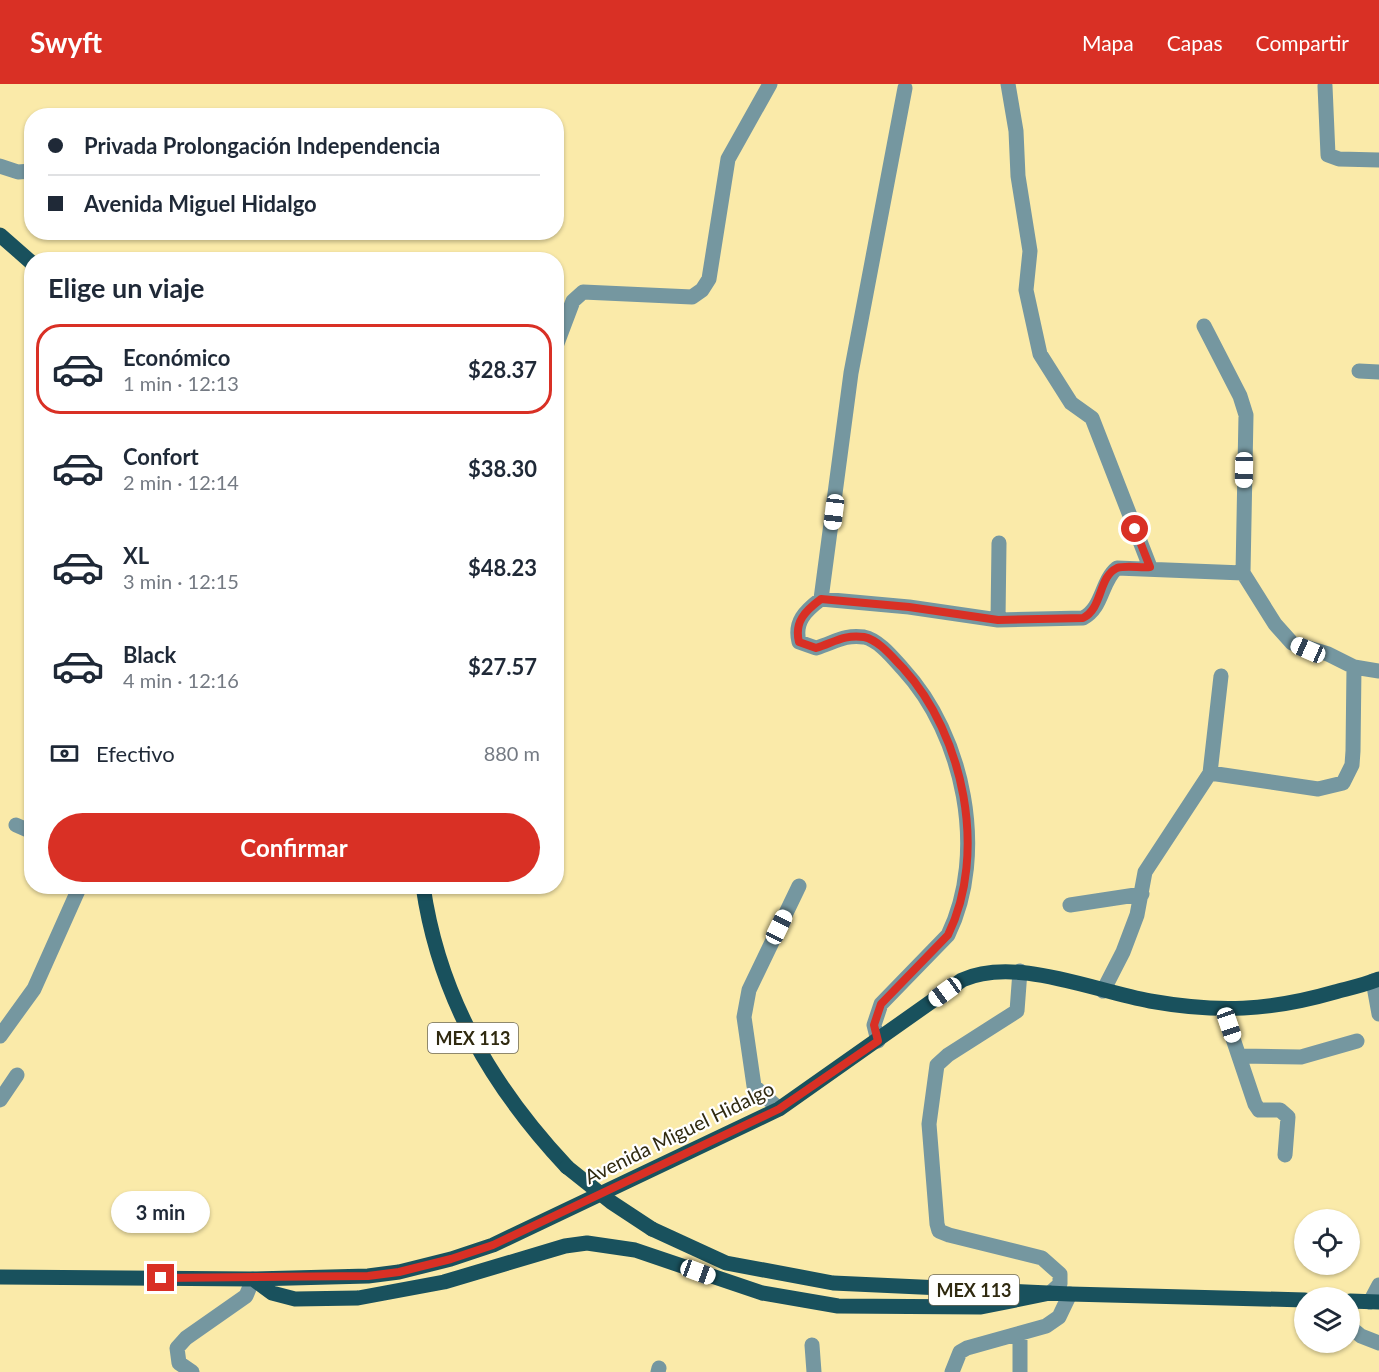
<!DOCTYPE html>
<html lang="es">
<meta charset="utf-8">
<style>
:root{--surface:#fff;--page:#f2f2f3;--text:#1f2937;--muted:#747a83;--line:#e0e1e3;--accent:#d93025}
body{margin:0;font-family:Lato,sans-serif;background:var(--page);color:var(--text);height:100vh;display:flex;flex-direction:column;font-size:22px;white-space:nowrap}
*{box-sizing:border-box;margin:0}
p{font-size:20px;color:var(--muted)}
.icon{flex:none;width:33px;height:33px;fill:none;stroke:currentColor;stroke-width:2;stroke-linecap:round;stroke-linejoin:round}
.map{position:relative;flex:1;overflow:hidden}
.panel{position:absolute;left:24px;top:168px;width:540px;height:642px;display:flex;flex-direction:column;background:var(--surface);border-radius:24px;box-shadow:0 2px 4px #0004}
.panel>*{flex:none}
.top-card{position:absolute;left:24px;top:24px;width:540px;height:132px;border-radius:24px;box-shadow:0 2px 4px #0004;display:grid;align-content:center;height:132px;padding:0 24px;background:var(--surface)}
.buttons{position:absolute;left:1294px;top:1125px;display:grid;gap:12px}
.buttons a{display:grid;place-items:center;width:66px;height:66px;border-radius:50%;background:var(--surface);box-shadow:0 2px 4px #0004;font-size:30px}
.end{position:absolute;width:27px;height:27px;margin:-14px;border:8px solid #d93025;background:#fff;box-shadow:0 0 0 3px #fff}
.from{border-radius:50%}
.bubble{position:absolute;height:42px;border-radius:21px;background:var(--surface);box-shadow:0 2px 4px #0004;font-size:20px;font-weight:700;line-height:42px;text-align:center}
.car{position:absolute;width:18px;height:36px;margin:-18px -9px;border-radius:8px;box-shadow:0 0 4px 2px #0007;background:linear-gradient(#fff 24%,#345 0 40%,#fff 0 76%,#345 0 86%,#fff 0)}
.top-card b{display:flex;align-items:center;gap:21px;height:57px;font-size:22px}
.top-card b+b{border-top:2px solid var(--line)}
.top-card i{width:15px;height:15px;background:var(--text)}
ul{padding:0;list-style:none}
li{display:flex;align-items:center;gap:18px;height:90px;margin:0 12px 9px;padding:0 12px;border:3px solid transparent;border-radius:24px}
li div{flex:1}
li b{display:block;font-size:22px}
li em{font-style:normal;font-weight:700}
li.on{border-color:var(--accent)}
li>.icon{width:54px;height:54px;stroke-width:1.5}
h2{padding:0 24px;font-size:27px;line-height:72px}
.pay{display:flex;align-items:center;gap:15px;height:66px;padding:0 24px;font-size:22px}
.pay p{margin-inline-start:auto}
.action{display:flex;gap:12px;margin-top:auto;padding:12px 24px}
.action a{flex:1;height:69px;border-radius:36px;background:var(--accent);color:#fff;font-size:24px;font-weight:700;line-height:69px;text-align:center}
header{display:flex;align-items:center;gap:36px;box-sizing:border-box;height:84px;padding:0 30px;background:var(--accent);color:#fff}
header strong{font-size:28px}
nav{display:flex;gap:33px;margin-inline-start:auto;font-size:21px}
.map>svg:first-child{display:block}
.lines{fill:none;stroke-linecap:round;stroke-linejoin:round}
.minor{stroke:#7597a0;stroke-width:15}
.major{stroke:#19515d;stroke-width:15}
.major-bridge{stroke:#19515d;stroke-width:15}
.route{stroke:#d93025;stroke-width:8}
.labels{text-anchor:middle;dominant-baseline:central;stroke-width:4.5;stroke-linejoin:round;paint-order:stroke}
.shield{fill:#fff;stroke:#6e6a58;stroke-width:1.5}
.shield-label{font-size:18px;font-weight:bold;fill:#302a10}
.street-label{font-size:20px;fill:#302a10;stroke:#fff}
</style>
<header>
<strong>Swyft</strong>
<nav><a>Mapa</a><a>Capas</a><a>Compartir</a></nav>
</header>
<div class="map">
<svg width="1379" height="1288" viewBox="0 0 1379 1288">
<rect width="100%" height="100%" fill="#faeaa9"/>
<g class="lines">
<path class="minor" d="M1008,0L1016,47L1018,92L1030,167L1026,206L1040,270L1071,319L1092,334L1150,483
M1325,2L1328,71L1339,75L1379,76
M0,82L18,88L32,87
M1204,242L1240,312L1246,331L1243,489
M556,262L573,217L583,208L692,213L702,206L709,195L728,75L770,0
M1359,287L1379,288
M821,515L851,289L905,4
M998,536L999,459
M1210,689L1221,592
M16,741L32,748
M1070,821L1142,810
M1020,887L1017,927L948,971L937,981L929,1040L937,1140L939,1147L949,1151L1042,1174L1060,1190V1200L1050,1209
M1373,897L1379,930
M1103,907L1123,868L1137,831L1145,788L1210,689L1318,705L1343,699L1352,681L1353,667L1354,583
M1223,925L1255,1020L1259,1026H1280L1288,1033L1285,1071
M0,952L34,905L80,802
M878,957L874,941L881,920L948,851C988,769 964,651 903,585C893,574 879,556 864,553C844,550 834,559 816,564L799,558C794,538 805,527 821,515L909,523L998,536L1083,534C1103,524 1101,497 1117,484L1243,489L1275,540L1292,559L1328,570L1354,583L1379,587
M1240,972L1301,973L1357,957
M0,1016L17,991
M779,1025L754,1002L744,933L749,906L799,802
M1370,1218L1379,1201
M1350,1243L1361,1252L1379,1259
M812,1261L814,1288
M192,1288L179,1279L177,1264L186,1254L246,1212L253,1195
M658,1288L659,1284
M952,1288L960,1268L967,1264L1046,1242L1059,1233L1070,1210
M1020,1288V1250"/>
<path class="major" d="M0,151L32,179
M423,802C439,913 492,1003 567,1083
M652,1145L726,1179L833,1199L1070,1210L1305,1216
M0,1193L253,1195L368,1192L399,1188L451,1175L493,1161L779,1025L962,896C1015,872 1094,907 1150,917C1218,929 1269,927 1335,908C1350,904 1365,901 1379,895
M253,1195L272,1209L295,1215L358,1214L444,1198L565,1162L587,1159L635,1166L762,1209L838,1222L981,1223L1050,1209
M1350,1217L1379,1218"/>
<path class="major-bridge" d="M567,1083L611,1118L652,1145"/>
</g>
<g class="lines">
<path class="route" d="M161,1194L368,1192L399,1188L451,1175L493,1161L779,1025L878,957L874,941L881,920L948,851C988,769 964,651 903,584C893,574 879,556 864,553C844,550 833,559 816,564L799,558C794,538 805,527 821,515L909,523L998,536L1083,534C1103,524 1098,493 1117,484C1125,481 1141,484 1150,483L1135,445"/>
</g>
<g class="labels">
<g class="shield">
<rect x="428" y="939" width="90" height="30" rx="4.5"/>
<rect x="929" y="1191" width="90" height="30" rx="4.5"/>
</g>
<g class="shield-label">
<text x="473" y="954">MEX 113</text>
<text x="974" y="1206">MEX 113</text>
</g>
<g class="street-label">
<text transform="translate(679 1048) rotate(-26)">Avenida Miguel Hidalgo</text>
</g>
</g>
</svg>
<div class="buttons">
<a><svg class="icon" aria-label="locate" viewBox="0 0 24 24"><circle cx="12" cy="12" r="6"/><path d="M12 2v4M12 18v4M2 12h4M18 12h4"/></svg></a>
<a><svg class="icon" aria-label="layers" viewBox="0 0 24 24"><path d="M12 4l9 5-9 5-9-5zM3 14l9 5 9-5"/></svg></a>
</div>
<i class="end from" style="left:1135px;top:445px"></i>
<i class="end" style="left:161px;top:1194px"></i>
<div class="bubble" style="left:111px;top:1107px;width:99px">3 min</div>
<i class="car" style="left:1244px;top:386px;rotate:181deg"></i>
<i class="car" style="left:834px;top:428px;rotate:187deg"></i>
<i class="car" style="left:1308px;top:566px;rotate:294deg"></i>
<i class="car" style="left:779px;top:843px;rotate:26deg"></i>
<i class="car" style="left:945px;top:908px;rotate:234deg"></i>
<i class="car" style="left:1229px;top:941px;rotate:161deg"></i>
<i class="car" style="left:698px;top:1188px;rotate:110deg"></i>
<div class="top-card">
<b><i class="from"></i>Privada Prolongación Independencia</b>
<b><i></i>Avenida Miguel Hidalgo</b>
</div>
<section class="panel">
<h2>Elige un viaje</h2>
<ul>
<li class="on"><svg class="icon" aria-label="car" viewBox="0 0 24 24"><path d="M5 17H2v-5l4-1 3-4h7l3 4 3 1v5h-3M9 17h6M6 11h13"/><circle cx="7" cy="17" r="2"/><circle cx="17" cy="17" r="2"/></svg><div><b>Económico</b><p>1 min · 12:13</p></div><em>$28.37</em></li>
<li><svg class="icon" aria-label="car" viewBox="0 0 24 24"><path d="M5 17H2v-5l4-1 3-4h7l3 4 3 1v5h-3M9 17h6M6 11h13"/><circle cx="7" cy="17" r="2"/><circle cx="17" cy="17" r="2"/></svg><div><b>Confort</b><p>2 min · 12:14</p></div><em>$38.30</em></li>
<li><svg class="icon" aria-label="car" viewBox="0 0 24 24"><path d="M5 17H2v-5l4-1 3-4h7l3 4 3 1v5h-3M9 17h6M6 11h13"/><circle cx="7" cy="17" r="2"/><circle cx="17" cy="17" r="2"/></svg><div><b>XL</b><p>3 min · 12:15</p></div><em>$48.23</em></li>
<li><svg class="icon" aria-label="car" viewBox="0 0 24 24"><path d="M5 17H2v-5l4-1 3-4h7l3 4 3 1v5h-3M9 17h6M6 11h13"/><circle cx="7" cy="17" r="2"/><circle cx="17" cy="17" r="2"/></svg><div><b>Black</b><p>4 min · 12:16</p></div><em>$27.57</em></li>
</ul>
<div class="pay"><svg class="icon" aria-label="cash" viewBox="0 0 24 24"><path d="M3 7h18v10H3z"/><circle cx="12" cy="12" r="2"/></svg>Efectivo<p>880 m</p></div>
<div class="action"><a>Confirmar</a></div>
</section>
</div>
